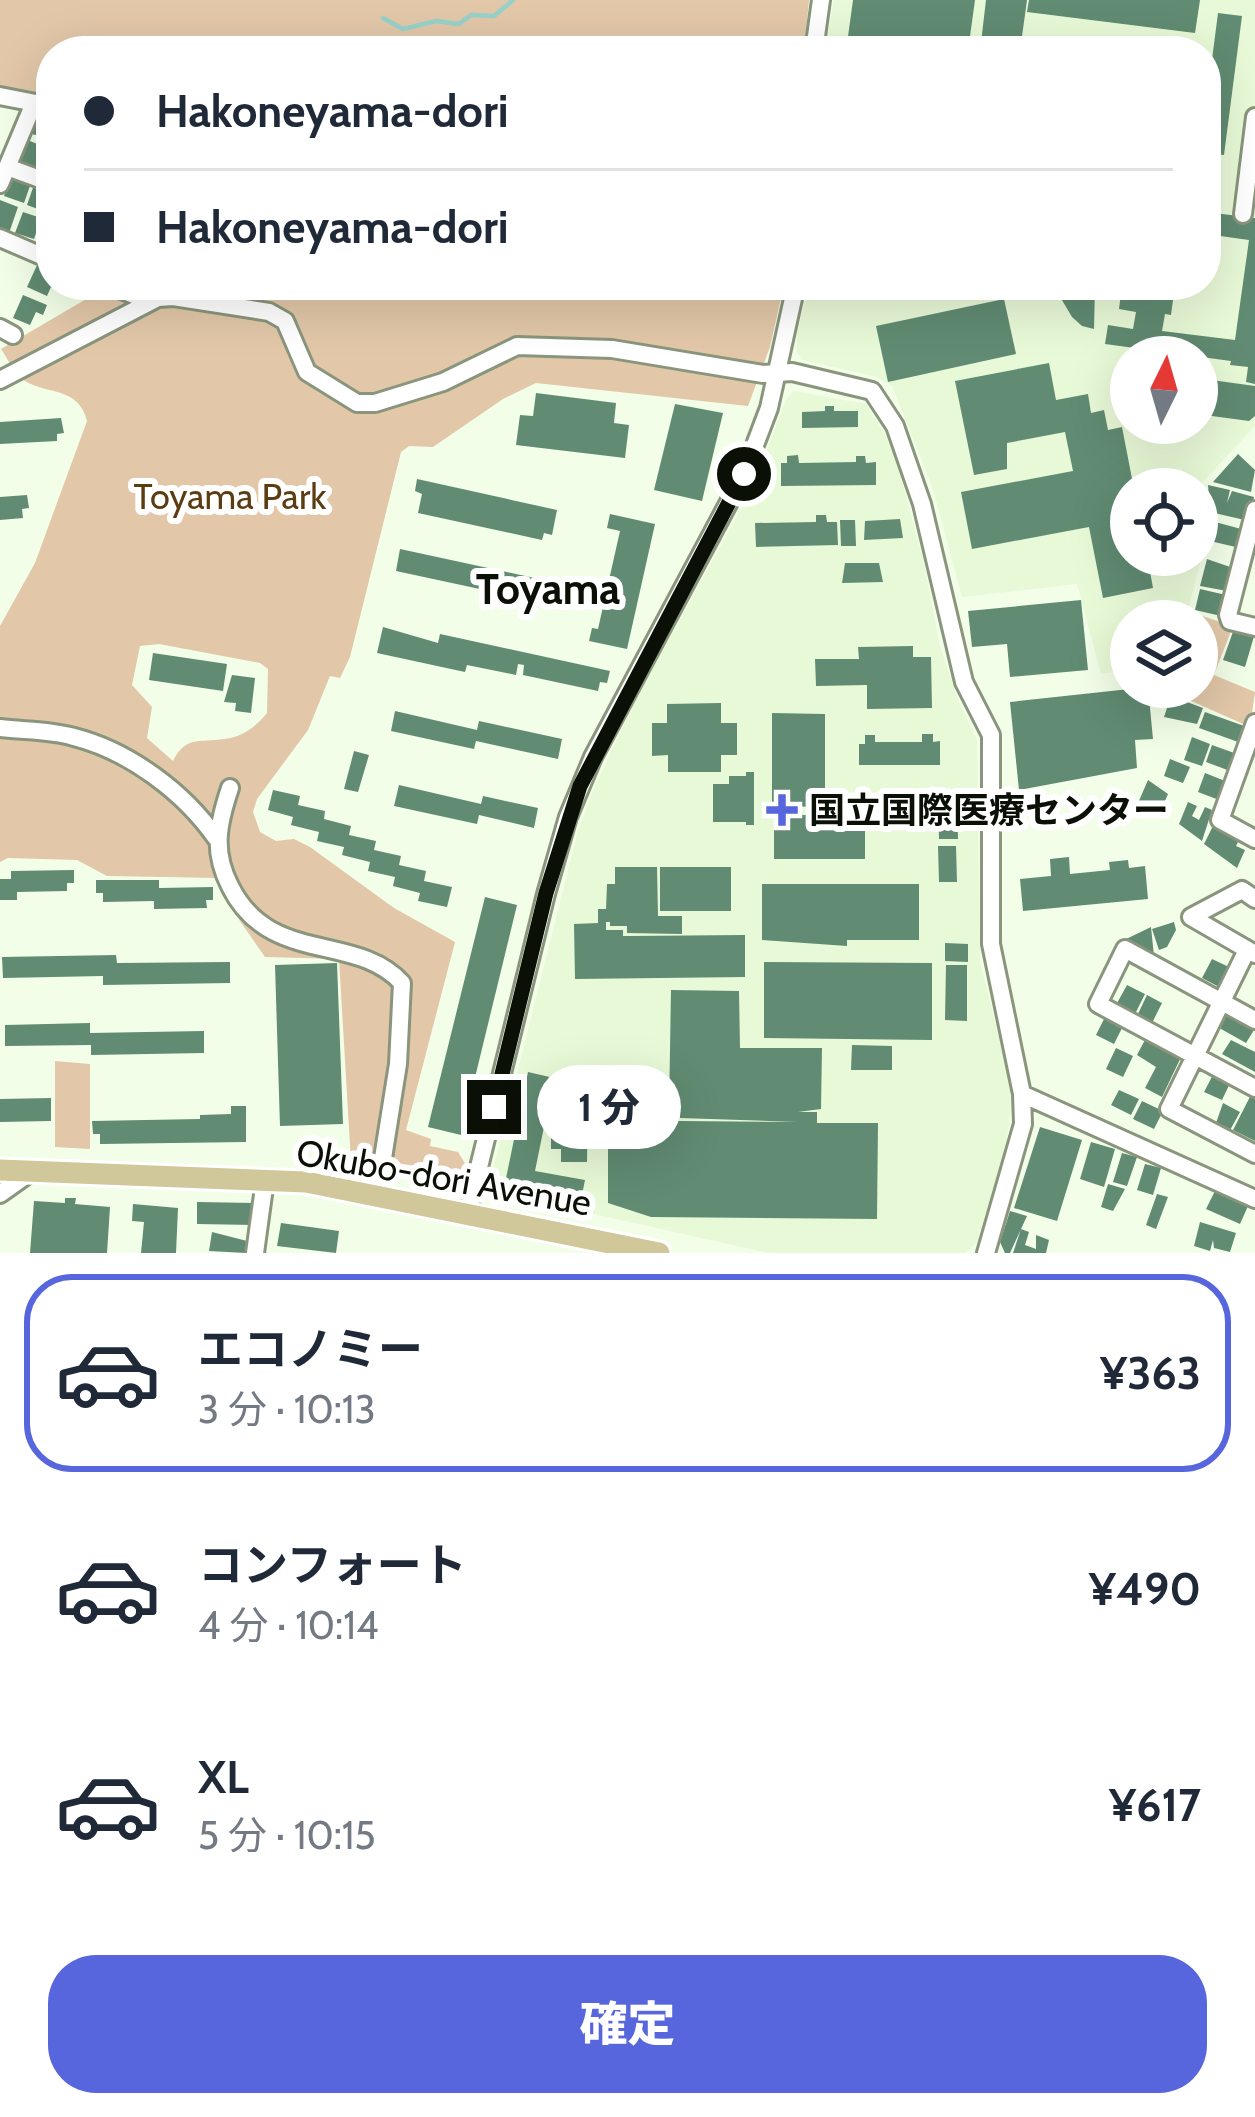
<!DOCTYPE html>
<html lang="ja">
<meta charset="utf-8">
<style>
:root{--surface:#fff;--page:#f6f6f7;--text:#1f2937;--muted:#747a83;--line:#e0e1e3;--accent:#5766dd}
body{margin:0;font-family:Cabin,"Noto Sans JP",sans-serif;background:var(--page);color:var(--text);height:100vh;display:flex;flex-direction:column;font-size:45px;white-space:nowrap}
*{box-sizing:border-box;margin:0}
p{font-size:39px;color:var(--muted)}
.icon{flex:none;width:66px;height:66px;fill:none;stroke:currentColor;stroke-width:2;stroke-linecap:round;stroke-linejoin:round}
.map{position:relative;height:1253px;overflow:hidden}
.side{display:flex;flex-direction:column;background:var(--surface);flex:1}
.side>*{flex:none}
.banner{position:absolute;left:36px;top:36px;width:1185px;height:264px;border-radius:48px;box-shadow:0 12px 48px #0002;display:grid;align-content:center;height:264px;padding:0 48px;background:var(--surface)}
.needle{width:78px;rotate:5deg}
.fabs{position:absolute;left:1110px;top:336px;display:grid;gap:24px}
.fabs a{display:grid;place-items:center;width:108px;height:108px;border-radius:50%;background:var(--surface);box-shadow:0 12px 48px #0002;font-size:60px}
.end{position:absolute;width:54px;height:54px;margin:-27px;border:15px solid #0b1007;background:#fff;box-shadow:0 0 0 6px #fff}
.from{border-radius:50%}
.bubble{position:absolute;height:84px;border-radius:42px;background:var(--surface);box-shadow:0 12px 48px #0002;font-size:39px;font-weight:800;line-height:84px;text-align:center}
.banner b{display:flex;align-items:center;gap:42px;height:114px;font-size:45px}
.banner b+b{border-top:3px solid var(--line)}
.banner i{width:30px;height:30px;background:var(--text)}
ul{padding:21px 0 0;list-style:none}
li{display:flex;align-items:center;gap:36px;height:198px;margin:0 24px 18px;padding:0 24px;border:6px solid transparent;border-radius:48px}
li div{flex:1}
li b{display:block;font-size:45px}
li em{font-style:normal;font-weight:800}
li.active{border-color:var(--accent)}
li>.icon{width:108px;height:108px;stroke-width:1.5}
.cta{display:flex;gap:24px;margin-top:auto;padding:24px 48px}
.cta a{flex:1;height:138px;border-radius:48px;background:var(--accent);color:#fff;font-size:48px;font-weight:800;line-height:138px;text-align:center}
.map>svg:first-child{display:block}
.built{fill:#e8f9d7;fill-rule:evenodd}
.green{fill:#e2c7a8;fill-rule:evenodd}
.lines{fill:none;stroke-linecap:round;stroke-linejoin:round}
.stream{stroke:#97d1ca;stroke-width:4.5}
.building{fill:#618b72}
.minor-casing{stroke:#89957c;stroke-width:22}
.major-casing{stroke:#fff;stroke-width:27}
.minor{stroke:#fff;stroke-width:16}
.major{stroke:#d0c89a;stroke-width:21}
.route{stroke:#0b1007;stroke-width:15}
.poi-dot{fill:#5766dd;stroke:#fff;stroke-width:4.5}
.labels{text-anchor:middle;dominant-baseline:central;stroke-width:12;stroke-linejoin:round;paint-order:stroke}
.park-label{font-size:36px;fill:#5c3d12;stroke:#fff}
.poi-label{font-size:36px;font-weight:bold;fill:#0b1007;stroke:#fff;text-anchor:start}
.street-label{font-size:36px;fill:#0b1007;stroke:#fff}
.quarter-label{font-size:42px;font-weight:bold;fill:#0b1007;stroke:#fff}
</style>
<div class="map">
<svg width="1255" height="1253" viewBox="0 0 1255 1253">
<rect width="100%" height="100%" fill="#f3fee8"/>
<path class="built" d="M834,0H1255V426L1202,483L1210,526L1185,621H1131V670L1101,674L1077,584L962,597L933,489L892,386L877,377L803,360L797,353V335L809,285H1206V51H825ZM1131,357H1197V423H1131ZM1131,489H1197V555H1131Z
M794,391L866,404L884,433L896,458L923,559L939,642L957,698L977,740L980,961L1009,1080L1011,1107L1006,1146L977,1242L966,1253H769L496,1192L490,1181L578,831L593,790L635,701L753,487L786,400Z"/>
<path class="green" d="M0,0H809L804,51H51V99L0,89Z
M110,285H784L770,347L748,406L536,383L503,399L433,447L409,446L401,452L350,657L340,678L330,676L308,730L257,799L253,812L260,832L276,841L294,839L310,847L394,908L455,942L406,1130L431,1139L430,1146L458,1152L466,1165L461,1179H423L351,1162L339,959L265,957L222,895L219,878L107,876L77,860L8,858L0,862V626L35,563L87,421C79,387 49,395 25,381C15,375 8,359 1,349ZM159,644L260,663L268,669L267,713C255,727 244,737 224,739C200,743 186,735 173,761L147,738L152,707L132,685L140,646Z
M1190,612L1233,626L1214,675L1255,692L1250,727L1171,692L1173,687H1197V621H1188Z
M55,1061L90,1064V1149L55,1147Z"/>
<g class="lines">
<path class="stream" d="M383,18L403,29L436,21L459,24L471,15L494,16L513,0"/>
</g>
<path class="building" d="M853,0H975L968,51L902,48V51H846Z
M986,0H1027L1020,51H980Z
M1029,0H1200L1195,33L1027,12Z
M1218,13L1242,16L1224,155L1206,153V106Z
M35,112L51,116V138L31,134Z
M25,139L45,147L37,170L16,163Z
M11,174L32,180L24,203L4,196Z
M35,182L51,188L46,212L27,205Z
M0,200L18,207L8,236L0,233Z
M23,212L41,218L34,239L15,233Z
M1206,212L1255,218V384L1246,382L1248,367L1230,365L1231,361L1105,344L1108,325L1133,329L1136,312L1119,309L1122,285H1175L1171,315L1165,314L1162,331L1235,340L1249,240L1206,234Z
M38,263L51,268V285H71L67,294L51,287L47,296L27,287Z
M1053,285H1095L1094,329L1082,326L1072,317Z
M23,295L47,305L43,315L36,312L30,325L13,318Z
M1004,299L1016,354L888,382L876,326Z
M1049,363L1056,400L1088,394L1091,413L1104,410L1108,430L1122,427L1134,489L1131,555H1147L1153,588L1103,598L1089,527L972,549L961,492L1073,471L1065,432L1007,443V469L974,475L955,381Z
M1197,378L1255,386V416L1249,421L1197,414Z
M536,393L616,403L614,423L629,425L625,458L516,445L520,415L533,416Z
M675,404L723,413L702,501L654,490Z
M825,406H834V411H858V427L802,428V412L825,411Z
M61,418L64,433L57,434V441L0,444V422Z
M1238,454L1255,470L1251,492L1213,482Z
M798,455L799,463L856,462V456H865L866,463L876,462V485L781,486V463H787V456Z
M417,479L557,510L552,535L544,533L542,540L418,513L422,494L415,491Z
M1208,485L1230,490L1227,503L1232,491L1254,497L1249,521L1210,512Z
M27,495L29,508L22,509L23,518L0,520V497Z
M610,514L655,524L627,649L589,641L592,628L598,629L620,531L607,528Z
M816,515H826L827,522H837L838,545L756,547L755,523L816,522Z
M900,519L903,538L864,540L865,521Z
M840,520H855L856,546H841Z
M1215,522L1245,530L1240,548L1210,541Z
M400,549L539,579L535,601L396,571Z
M1207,559L1233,568L1227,591L1200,586Z
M845,563H879L883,582L842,583Z
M1200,589L1226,595L1221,616L1195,610Z
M1081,600L1088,670L1010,677L1007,644L972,647L968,611Z
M1235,626L1255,633L1245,667L1223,660Z
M383,627L438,643L440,634L610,671L607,683L600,682L598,691L523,675L524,665L518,664L516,675L467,665L465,672L377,653Z
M913,646V657H931L932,708L867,709V685L816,686L815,659H859L858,647Z
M153,653L227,664L223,691L149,680Z
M232,675L255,678L251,713L235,711L236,703L224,702Z
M1148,687L1153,739L1135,740L1137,768L1019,790L1010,702Z
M1171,696L1203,708L1197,724L1164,717Z
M721,703V723H737V755H721V772H668V755L652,756V723H667V704Z
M395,711L477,730L479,721L562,739L558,759L476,741L474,749L391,731Z
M1205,712L1247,727L1241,743L1199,728Z
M772,713L825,714V807L772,806Z
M922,734H933V742L940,741V765H859V744H865V735H875V742H922Z
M1192,737L1210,744L1202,766L1184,760Z
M1212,745L1237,754L1230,771L1206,762Z
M354,751L369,755L358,792L344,789Z
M1170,759L1190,767L1183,783L1164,776Z
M746,772H754V825H746V822H713V784H729V776H746Z
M1205,773L1225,781L1219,800L1198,792Z
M1148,780L1168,794L1160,812L1138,803Z
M399,785L481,804L483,796L538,808L534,828L479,815L477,824L394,806Z
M273,790L300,796L298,805L325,811L324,819L351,826L349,835L376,841L374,850L401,856L399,865L426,871L424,881L452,887L447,907L418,901L420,893L393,886L395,877L368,871L370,862L342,855L344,847L317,841L319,832L291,825L293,817L268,810Z
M957,791L958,839H939L938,792Z
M1188,802L1197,806L1192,816L1199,820L1205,807L1212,810L1202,841L1179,824Z
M774,815H865V859H774Z
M1215,822L1241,836L1236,846L1245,850L1237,868L1204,844Z
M938,846H956L957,882H939Z
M1069,857L1070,874L1110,870L1109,862L1128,860L1129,868L1145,866L1148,899L1023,911L1020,879L1051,876L1050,859Z
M615,867H657L658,916H682V934L627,933V926H610V922H606V930H623V936H630L745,935V977L575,979L574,924L598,923V909H606L607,884H615Z
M660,867H731V911H660Z
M74,870V883H67V891L17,892V900H0V879H11V871Z
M96,880H159V888L213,887V900H206L207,908L154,909V901L103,902V893H96Z
M762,884H919V940H847V946L762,940Z
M485,897L517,905L461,1135L428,1127Z
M1174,922L1176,930L1167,947L1159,950L1152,929Z
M1151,927L1154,956L1122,941Z
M945,943L968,944V962L945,961Z
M116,955L117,963L230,962V983L103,985V976L3,978L2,957Z
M1212,959L1229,967L1219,987L1202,978Z
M764,962L932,963V1040L764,1038Z
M337,963L343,1124L280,1126L275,965Z
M946,965H967V1021L945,1020Z
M1127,985L1145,994L1135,1014L1116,1005Z
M671,990L739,991L740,1048H822L821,1109L798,1112H817V1123H878L877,1219L651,1217L608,1203V1110L677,1111V1121L798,1122L680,1118V1109H669Z
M1147,995L1162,1003L1151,1025L1136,1018Z
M1224,1009L1254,1030L1246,1043L1214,1025Z
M1106,1015L1124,1024L1114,1044L1096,1035Z
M90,1023V1033L204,1031V1053L91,1055V1045L5,1046V1025Z
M1147,1036L1182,1055L1162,1097L1145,1088L1156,1067L1137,1055Z
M1231,1040L1255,1052V1072L1222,1054Z
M852,1045L892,1046V1070H851Z
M1116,1048L1133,1056L1123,1077L1106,1069Z
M1215,1071L1232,1079L1222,1100L1204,1092Z
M528,1072L554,1078L535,1171L585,1180L580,1205L528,1194L529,1188L505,1183Z
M561,1078H588L587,1162H561V1149H551V1126L560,1127Z
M1255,1087V1141L1233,1130Z
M1119,1090L1139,1099L1131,1115L1111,1105Z
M51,1098V1121L0,1122V1099Z
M1142,1101L1163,1111L1154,1129L1133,1119Z
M1223,1103L1240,1112L1229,1132L1215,1126Z
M231,1106H246V1142L100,1144V1134H93L92,1121L200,1119V1115L231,1114Z
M1040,1127L1082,1140L1057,1221L1014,1208Z
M1091,1142L1115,1149L1104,1187L1080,1179Z
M1122,1153L1137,1157L1127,1186L1113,1182Z
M1145,1164L1161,1168L1153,1195L1137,1190Z
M1108,1184L1125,1189L1113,1211L1101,1207Z
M1215,1191L1248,1206L1240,1224L1206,1209Z
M1157,1194L1168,1197L1156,1229L1146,1225Z
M65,1198H76L75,1204L110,1207L107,1253H30L34,1201L65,1203Z
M197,1202L255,1203L254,1225L197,1224Z
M133,1204L178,1208L176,1253H141L144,1222L132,1221Z
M1010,1211L1027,1216L1010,1253H1005L1000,1242Z
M1200,1222L1236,1233L1230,1252L1214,1248L1213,1240L1210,1251L1194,1246Z
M281,1223L339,1231L336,1253L277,1246Z
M1021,1229L1029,1232L1025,1245L1036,1249V1235L1049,1240L1046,1253H1013Z
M212,1232L251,1242L250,1249L246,1253L209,1251Z"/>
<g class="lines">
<defs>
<path id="minor" d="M814,51L821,0
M0,96L51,106
M7,167L51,183
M0,184L34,103
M1243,214L1255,117
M0,238L51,260
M110,285L150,302
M0,328L13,335
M0,380L158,298L173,297L269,312L285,321L307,372L357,403H375L443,382L517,346L612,349L763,374L792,372L872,391L895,426L922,504L964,682L991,735V944L1022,1094L1023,1124L986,1253
M1255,510L1228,615L1230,621L1255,627
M1255,723L1220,820L1255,839
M0,728C24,731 51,730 74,737C129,751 184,792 216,838
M230,788C218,824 212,851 230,886C269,966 356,932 402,983L398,1064L380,1177
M1255,899L1242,890L1191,917L1255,954
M1247,950L1169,1109L1255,1154
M1255,1020L1125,949L1098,1004L1255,1088
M1022,1094L1255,1199
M0,1194L31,1172
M468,1212L546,894L568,817L593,757L744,474L769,408L796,285
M255,1253L265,1180"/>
<path id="major" d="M0,1170L306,1182L659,1253"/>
</defs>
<use href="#minor" class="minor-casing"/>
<use href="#major" class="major-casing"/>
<use href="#minor" class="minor"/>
<use href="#major" class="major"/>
</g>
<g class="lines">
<path class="route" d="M494,1107L546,893L580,786L744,474"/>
</g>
<path class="poi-dot" d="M776 792h12v12h12v12h-12v12h-12v-12h-12v-12h12z"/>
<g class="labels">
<g class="park-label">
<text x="230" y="496">Toyama Park</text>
</g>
<g class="poi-label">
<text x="809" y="810">国立国際医療センター</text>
</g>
<g class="street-label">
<text transform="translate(444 1177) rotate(10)">Okubo-dori Avenue</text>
</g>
<g class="quarter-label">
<text x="548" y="589">Toyama</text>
</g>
</g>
</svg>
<div class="fabs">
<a><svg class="needle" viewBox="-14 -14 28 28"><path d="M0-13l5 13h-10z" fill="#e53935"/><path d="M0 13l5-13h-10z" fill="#747a83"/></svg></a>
<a><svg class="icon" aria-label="locate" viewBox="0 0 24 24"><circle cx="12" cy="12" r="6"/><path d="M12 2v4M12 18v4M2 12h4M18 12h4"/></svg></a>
<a><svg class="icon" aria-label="layers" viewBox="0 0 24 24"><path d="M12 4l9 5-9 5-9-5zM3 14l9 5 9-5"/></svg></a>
</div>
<i class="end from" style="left:744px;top:474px"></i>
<i class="end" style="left:494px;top:1107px"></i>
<div class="bubble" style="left:537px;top:1065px;width:144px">1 分</div>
<div class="banner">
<b><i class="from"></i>Hakoneyama-dori</b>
<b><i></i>Hakoneyama-dori</b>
</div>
</div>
<section class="side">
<ul>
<li class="active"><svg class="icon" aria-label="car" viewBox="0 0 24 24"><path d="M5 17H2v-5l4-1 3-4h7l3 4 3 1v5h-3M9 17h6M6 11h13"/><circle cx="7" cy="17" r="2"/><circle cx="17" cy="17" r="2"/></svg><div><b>エコノミー</b><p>3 分 · 10:13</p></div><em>¥363</em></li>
<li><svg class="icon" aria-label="car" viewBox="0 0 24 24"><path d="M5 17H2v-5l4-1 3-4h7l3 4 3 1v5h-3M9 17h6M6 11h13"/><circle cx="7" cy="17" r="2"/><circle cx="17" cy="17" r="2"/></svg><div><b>コンフォート</b><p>4 分 · 10:14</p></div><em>¥490</em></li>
<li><svg class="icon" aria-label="car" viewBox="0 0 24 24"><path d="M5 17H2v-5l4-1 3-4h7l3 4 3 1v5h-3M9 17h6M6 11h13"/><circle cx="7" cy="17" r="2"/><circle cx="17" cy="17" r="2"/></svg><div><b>XL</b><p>5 分 · 10:15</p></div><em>¥617</em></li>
</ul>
<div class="cta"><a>確定</a></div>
</section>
